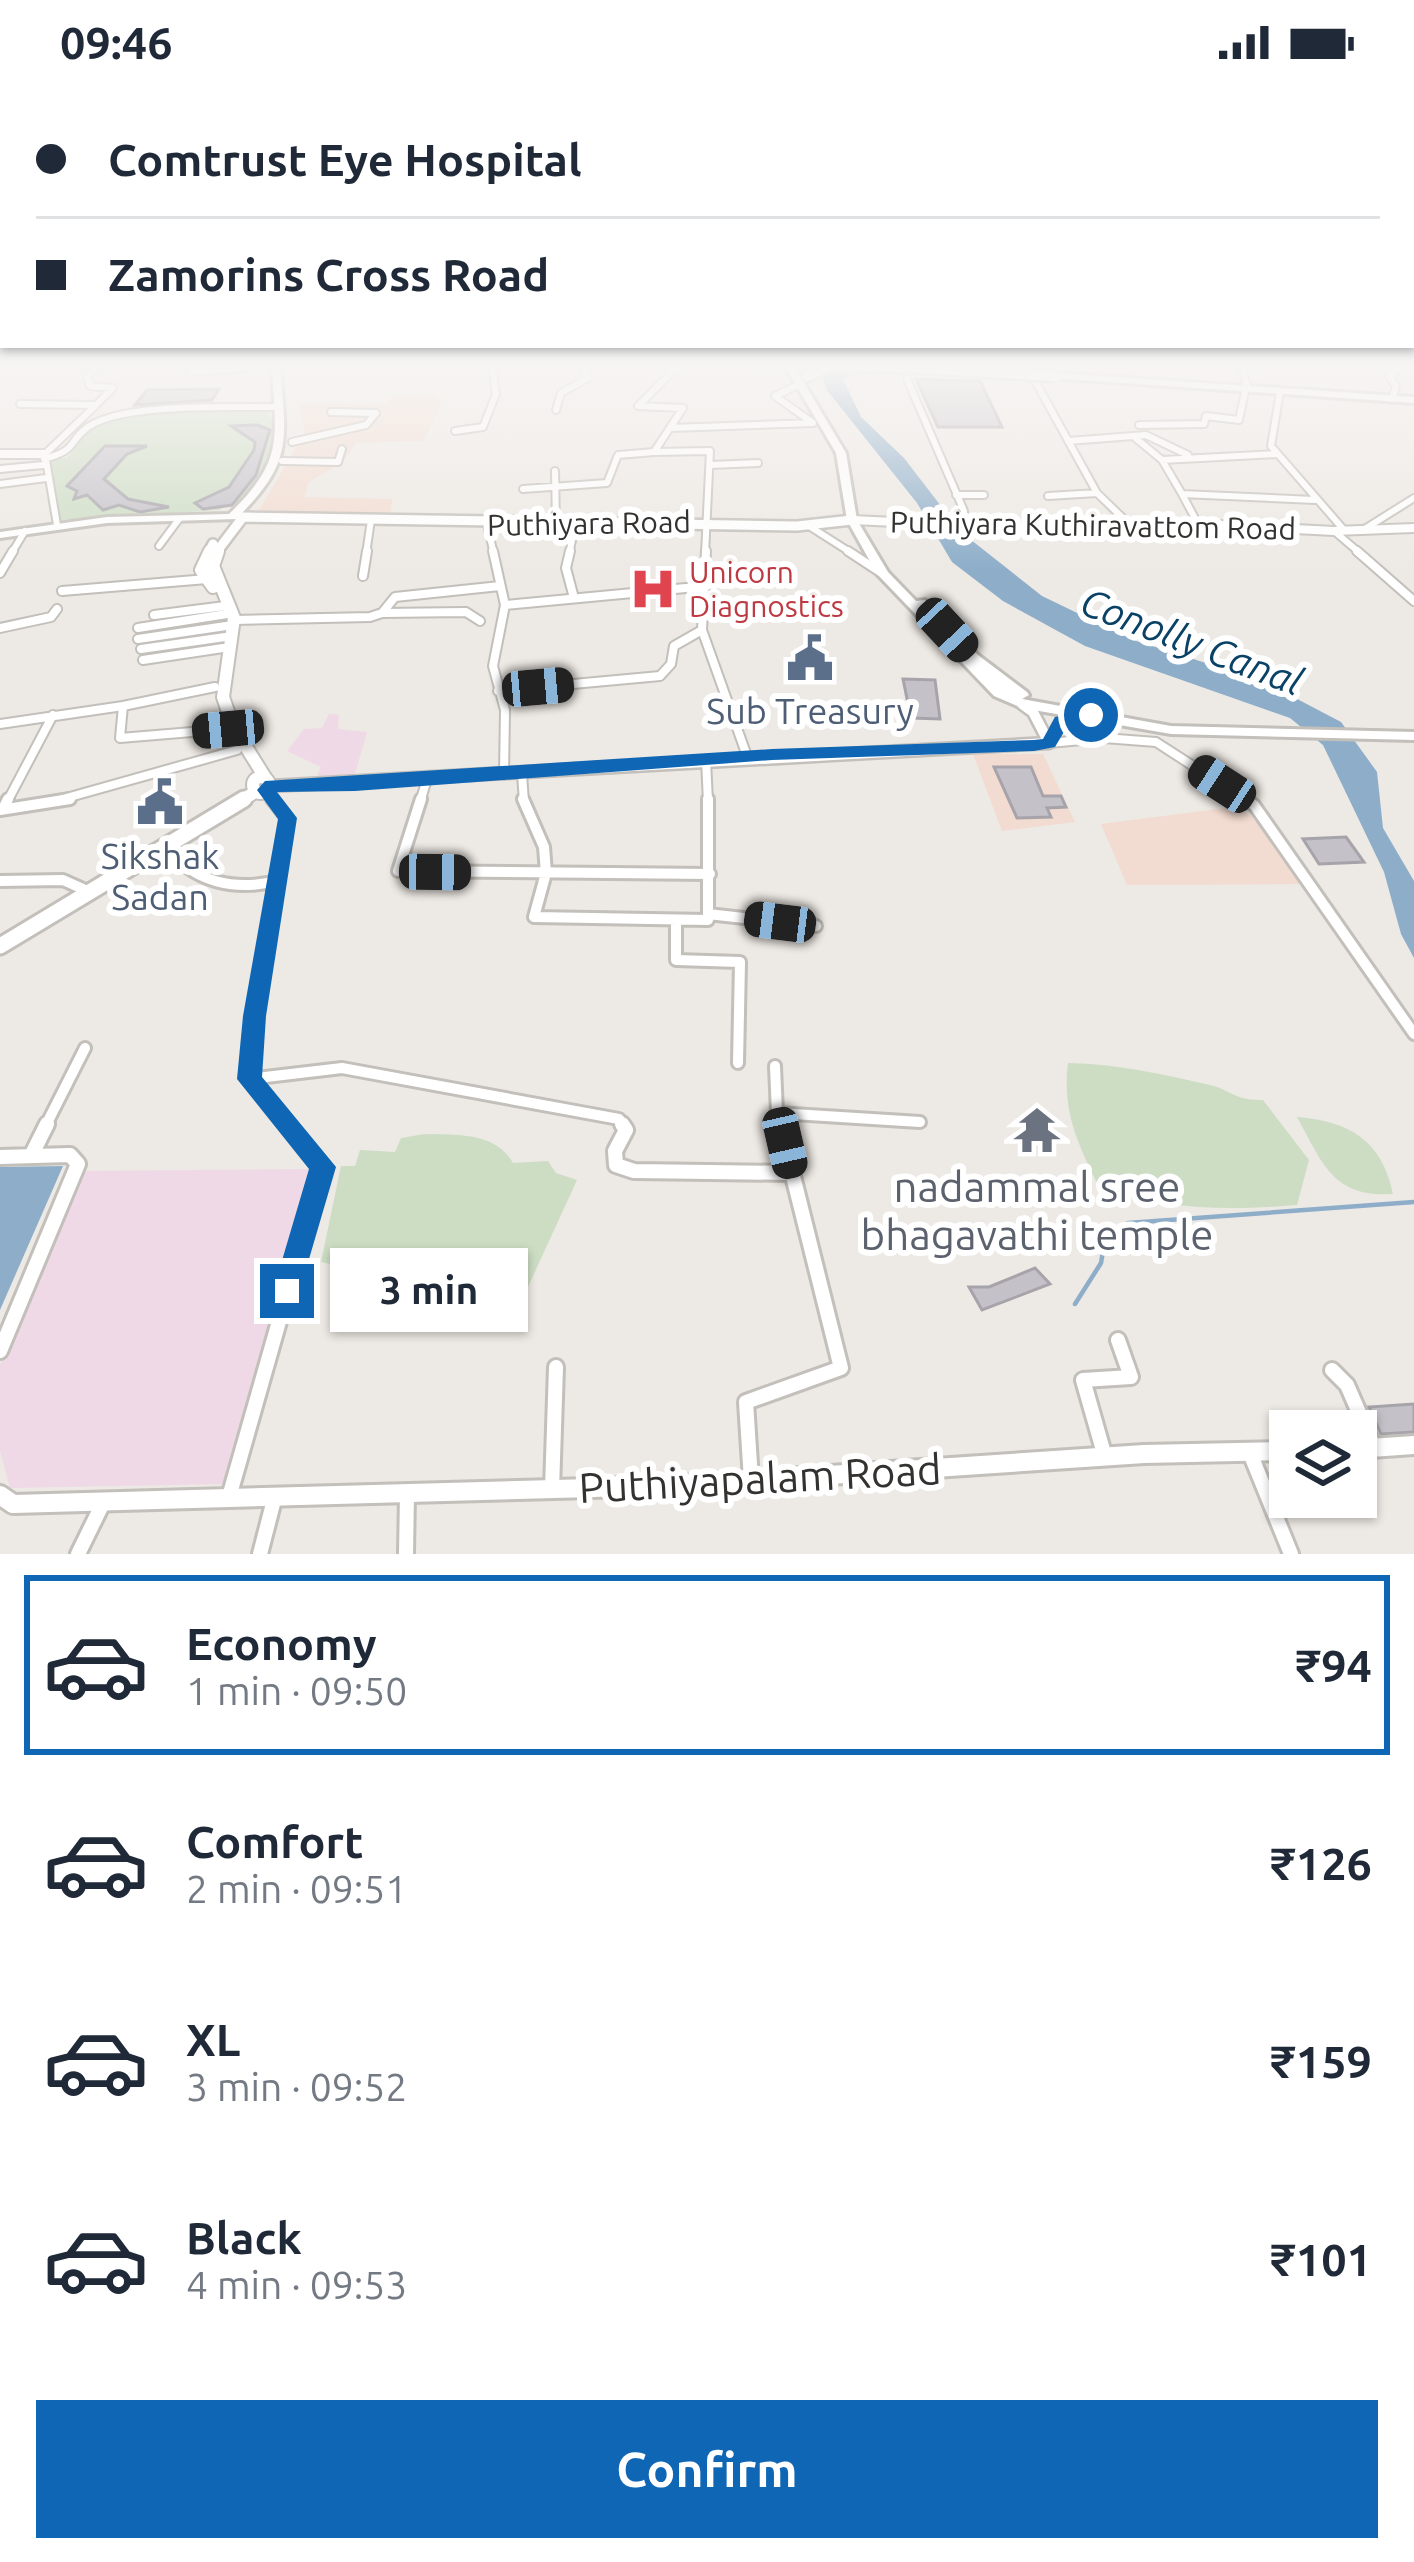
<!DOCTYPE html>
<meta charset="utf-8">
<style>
:root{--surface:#fff;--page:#f6f6f7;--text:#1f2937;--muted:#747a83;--line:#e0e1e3;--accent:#0e66b4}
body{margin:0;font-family:Ubuntu,sans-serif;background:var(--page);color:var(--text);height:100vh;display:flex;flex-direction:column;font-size:45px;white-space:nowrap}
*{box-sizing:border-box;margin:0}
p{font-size:39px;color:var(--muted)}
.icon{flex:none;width:66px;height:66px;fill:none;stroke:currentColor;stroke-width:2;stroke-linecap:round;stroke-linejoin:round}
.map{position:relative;height:1470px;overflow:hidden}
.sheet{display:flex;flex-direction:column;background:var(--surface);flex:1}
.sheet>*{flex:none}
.top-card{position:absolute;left:0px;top:0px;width:1416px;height:264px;box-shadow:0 3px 9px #0004;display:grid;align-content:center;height:264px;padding:0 36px;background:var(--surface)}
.buttons{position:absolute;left:1269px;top:1326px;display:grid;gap:24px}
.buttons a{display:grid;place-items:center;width:108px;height:108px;border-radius:0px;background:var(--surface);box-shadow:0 3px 9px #0004;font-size:60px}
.end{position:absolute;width:54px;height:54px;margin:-27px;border:15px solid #0e66b4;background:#fff;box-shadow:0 0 0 6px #fff}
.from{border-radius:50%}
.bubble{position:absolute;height:84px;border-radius:0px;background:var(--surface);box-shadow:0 3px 9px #0004;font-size:39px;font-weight:700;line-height:84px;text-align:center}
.car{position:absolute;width:36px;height:72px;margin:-36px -18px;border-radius:15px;box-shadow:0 0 9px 3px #0007;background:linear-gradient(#222 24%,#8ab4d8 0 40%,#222 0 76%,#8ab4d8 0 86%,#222 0)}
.top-card b{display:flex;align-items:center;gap:42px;height:114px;font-size:45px}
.top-card b+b{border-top:3px solid var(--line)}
.top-card i{width:30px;height:30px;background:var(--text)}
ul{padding:21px 0 0;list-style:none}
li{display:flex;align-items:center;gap:36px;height:180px;margin:0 24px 18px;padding:0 12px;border:6px solid transparent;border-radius:0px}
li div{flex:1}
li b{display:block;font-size:45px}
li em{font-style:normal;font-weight:700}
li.current{border-color:var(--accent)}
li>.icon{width:108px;height:108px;stroke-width:1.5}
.action{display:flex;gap:24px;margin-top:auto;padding:24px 36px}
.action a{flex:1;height:138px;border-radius:0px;background:var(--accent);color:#fff;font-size:48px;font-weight:700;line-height:138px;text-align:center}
.status{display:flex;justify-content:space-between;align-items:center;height:84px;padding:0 60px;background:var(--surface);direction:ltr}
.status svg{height:33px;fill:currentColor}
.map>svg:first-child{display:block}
.commercial{fill:#f2dbd0}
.education{fill:#efd9e6}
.green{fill:#cdddc4}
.water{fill:#8dadc9}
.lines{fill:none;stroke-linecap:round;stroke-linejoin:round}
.stream{stroke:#8dadc9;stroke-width:4.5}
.building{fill:#c4c2c8;stroke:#a6a4aa;stroke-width:3}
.minor-far3-casing{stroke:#c3bfba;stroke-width:10}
.minor-far2-casing{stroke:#c3bfba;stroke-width:12}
.minor-far1-casing{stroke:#c3bfba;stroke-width:16}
.minor-casing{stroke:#c3bfba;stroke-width:20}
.tertiary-far2-casing{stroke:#c3bfba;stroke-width:12}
.tertiary-far1-casing{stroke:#c3bfba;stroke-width:15}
.tertiary-casing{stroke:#c3bfba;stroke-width:24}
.secondary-far2-casing{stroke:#c3bfba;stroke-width:14}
.secondary-far1-casing{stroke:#c3bfba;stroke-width:16}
.secondary-casing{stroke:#c3bfba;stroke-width:21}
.primary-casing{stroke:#c3bfba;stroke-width:6}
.minor-far3{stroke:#fff;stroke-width:6}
.minor-far2{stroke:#fff;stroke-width:8}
.minor-far1{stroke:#fff;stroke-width:10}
.minor{stroke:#fff;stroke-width:14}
.tertiary-far2{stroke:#fff;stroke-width:8}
.tertiary-far1{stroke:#fff;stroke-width:10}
.tertiary{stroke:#fff;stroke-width:18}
.secondary-far2{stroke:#fff;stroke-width:9}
.secondary-far1{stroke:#fff;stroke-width:12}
.secondary{stroke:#fff;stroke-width:15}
.primary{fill:#fff;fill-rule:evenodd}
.primary-bridge-casing{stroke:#c3bfba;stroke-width:15;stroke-linecap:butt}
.primary-bridge{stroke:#fff;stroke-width:10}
.route{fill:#0e66b4}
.labels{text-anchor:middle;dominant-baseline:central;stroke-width:12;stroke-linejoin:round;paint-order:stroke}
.far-street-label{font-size:30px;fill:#333230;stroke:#fff}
.far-health-label{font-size:30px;fill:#be3a42;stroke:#fff;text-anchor:start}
.service-label{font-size:36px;fill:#4e5e75;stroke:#fff}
.water-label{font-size:39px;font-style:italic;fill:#094266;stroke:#fff}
.near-worship-label{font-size:42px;fill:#5b616d;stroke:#fff}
.near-street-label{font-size:42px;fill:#333230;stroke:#fff}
</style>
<div class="status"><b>09:46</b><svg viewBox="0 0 49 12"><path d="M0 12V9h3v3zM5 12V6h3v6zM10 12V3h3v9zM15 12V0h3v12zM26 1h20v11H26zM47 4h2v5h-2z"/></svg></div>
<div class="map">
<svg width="1414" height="1470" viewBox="0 0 1414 1470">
<rect width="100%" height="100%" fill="#ede9e4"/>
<path class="commercial" d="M432,310L442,319L423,357L356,359L342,379L309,398L304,413L392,415L390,431L258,428L305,348L298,319L389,320L390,313Z
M973,670H1043L1075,738L1002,747Z
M1234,723L1252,732L1303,800L1127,801L1101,740Z"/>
<path class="education" d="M329,630L339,631L338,645L367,648L354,693L315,697L321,683L287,667L304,645L322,644Z
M315,1085L226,1400L10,1404L0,1367V1281L82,1087Z"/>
<path class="green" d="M268,325L280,363L245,413L219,426L60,436L51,375L67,374L92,342L129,333L161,326Z
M1068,979C1117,980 1162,990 1210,1001C1234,1007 1232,1016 1263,1016L1309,1076L1297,1121C1227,1127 1166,1126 1099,1103C1078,1060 1062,1028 1068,979Z
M1297,1033C1349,1037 1382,1056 1393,1110C1333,1114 1323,1080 1297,1033Z
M425,1050C459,1051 495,1048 513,1079L548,1077L556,1089L577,1096L522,1216L439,1199L440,1191L403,1185L396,1195L321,1178L341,1082H355L360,1066L395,1068L401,1054Z"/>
<path class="water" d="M848,281H877L843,295L861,333L904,374L961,448L1042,512L1133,556L1263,597L1341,638L1377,688L1383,744L1414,797V874L1401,850L1384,788L1323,661L1290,634L1085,562L1003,517L952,478L917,419L826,305L822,289Z
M63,1082L0,1226V1083Z"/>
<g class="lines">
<path class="stream" d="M1075,1220L1101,1179L1106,1149L1128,1139L1414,1118"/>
</g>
<path class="building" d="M916,295L980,297L1002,343H938Z
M219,305L212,316L135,321L147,306Z
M257,341L270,346L256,391L232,421L203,425L195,419L229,403L254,366L255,358L231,342Z
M105,362H147L127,370L104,395L128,415L169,423L140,428L119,421L103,426L87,411L74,415L77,407L67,402Z
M903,595L935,596L940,635L911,634Z
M994,683H1031L1043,712H1061L1066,723L1047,724L1051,733L1017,734Z
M1346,753L1364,778L1319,780L1303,755Z
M1035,1184L1050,1200L982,1226L969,1203H989Z
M1414,1320V1348L1381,1350L1369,1323Z"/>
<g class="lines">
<defs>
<path id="minor-far3" d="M679,281L638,322L683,324L654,368L710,367L705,470
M1241,281L1248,305
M190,288L274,282
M907,295L964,427L963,440
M1034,295L1097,409
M1280,308L1271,362L1344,446
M1392,315L1396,302L1389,292L1404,281
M20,320L96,321L45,370L57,441
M96,321L113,304L90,302L87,292L100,281
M556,326L561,309L588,294L581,281
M1139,341L1204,340L1206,332L1239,336L1245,308
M670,344L813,339L775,312L798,301
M455,347L483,343L496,310L492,281
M1133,352L1162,376L1182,410
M1068,357L1146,351L1188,371
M292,358L366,341L376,329L331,328
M44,375C80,365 66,359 88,343C124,318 234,324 278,323
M1162,376L1277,370
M282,377L338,378L342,365
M710,381L758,379
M0,385L43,381
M555,387L556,439
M0,400L46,394
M523,405L607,399L618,371L654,368
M956,411H984
M1048,412L1097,409L1128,439
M1198,440L1182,410L1315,416
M487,441L494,470
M809,442L853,470
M1363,446L1414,414
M1334,447L1361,470
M159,462L179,435
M11,470L25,447
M366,470L371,436
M569,470L576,438"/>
<path id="minor-far2" d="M493,467L505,521L493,582L505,626L504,691
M570,467L566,484L574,514
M706,467L702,546L747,672
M848,467L880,488
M1357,467L1414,517
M0,489L13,467
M363,492L367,467
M62,507L207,495
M505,521L707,502
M382,529L466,528L480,537
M154,531L225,522
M234,536L370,533L382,529L395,513L500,502
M0,544L51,533L57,525
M138,544L227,530
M138,555L226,542
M141,565L225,553
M143,576L223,564
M498,607L660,592L671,580L674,562L702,546
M123,622L215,603
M0,640L123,622L120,654L228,645
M1049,659L1104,654L1156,658L1249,718
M706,676L708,718
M522,690L524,718
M266,707L274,718
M7,718L53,631
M52,718L237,666
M420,718L428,692"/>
<path id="minor-far1" d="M272,715L287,734L254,931L249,995L290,1043
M421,715L398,787L710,790
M523,715L544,763L546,789L534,833L708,836V715
M1244,715L1254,721L1414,950
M3,725L8,715
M0,726L70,715
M168,763C193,799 235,807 277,797
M0,797L63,796L92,809
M708,830L816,842
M676,837V876L740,878L738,979
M775,982L777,1029
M249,995L342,984L619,1035L624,1043
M45,1043L85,964
M781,1043L777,1029L920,1038"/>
<path id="minor" d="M622,1040L626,1046L615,1067L616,1081L634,1087L792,1089
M31,1072L47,1040
M0,1073L70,1071L78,1080L0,1267
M1332,1286L1347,1301L1374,1363
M1250,1369L1291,1470
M1105,1373L1083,1296L1131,1293L1118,1256
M751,1396L746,1318L841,1284L780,1040
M552,1405L556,1283
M229,1413L323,1083L287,1040
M78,1470L104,1417
M260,1470L275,1412
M406,1470L407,1409"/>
<path id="tertiary-far2" d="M0,370H45
M852,436L1071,446L1163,438L1334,447L1414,444"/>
<path id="tertiary-far1" d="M1022,620L1033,628L1048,657
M1049,659L1061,637L1087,631
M272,702L1049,659"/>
<path id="tertiary" d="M1356,1365L1414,1361
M0,1411L13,1420L665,1402L1144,1370L1290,1367"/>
<path id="secondary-far2" d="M807,293L825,284
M208,470L213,460
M215,470L243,433L797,442L852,436"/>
<path id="secondary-far1" d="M210,467L201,486L213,503
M218,467L213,482L234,534L223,613L233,642L266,695
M253 701a8 8 0 1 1 16 0a8 8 0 1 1-16 0Z
M239,718L255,708"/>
<path id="secondary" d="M0,862L244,715"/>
<path id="primary" d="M272,281H280C286,357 294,378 236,435L107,439L0,454V448L107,433L229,430C286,375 275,354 272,281Z
M773,281L890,283L891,285L887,288L795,284L846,369L857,436L888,488L916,517L925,516L978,571L1027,608L1029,611L1022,615L1171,642L1414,648V656L1171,650L1022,624L994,612L877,490L847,436L836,369L786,284Z
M1055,289L1414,313V319L1052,294L1051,292Z"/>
</defs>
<use href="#minor-far3" class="minor-far3-casing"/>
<use href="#minor-far2" class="minor-far2-casing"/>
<use href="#minor-far1" class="minor-far1-casing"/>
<use href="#minor" class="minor-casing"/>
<use href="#tertiary-far2" class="tertiary-far2-casing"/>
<use href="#tertiary-far1" class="tertiary-far1-casing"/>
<use href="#tertiary" class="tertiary-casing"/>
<use href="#secondary-far2" class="secondary-far2-casing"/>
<use href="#secondary-far1" class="secondary-far1-casing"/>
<use href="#secondary" class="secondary-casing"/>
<use href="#primary" class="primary-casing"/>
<use href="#minor-far3" class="minor-far3"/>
<use href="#minor-far2" class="minor-far2"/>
<use href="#minor-far1" class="minor-far1"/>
<use href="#minor" class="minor"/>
<use href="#tertiary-far2" class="tertiary-far2"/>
<use href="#tertiary-far1" class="tertiary-far1"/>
<use href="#tertiary" class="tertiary"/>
<use href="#secondary-far2" class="secondary-far2"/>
<use href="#secondary-far1" class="secondary-far1"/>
<use href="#secondary" class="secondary"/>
<use href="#primary" class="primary"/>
<defs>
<path id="primary-bridge" d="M871,281L1055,292"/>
</defs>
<use href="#primary-bridge" class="primary-bridge-casing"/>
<use href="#primary-bridge" class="primary-bridge"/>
</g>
<linearGradient id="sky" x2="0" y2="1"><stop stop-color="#83b1dc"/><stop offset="0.58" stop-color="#f7f5f3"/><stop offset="1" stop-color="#f7f5f3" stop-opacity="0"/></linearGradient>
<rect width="1414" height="487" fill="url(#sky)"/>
<path class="route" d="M1091,626L1098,627V635L1068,641L1055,663L1034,667L772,676L355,707L277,708L297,734L266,932L262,993L336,1083L297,1216H277L273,1207L309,1085L237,995L243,932L278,735L257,706L265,697L772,665L1034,656L1043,655L1055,633Z"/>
<defs>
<symbol id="hospital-bare" viewBox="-9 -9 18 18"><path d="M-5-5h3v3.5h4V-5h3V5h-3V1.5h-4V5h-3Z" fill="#e0444e" stroke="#fff" stroke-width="2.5" paint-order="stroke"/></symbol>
<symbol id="civic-bare" viewBox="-9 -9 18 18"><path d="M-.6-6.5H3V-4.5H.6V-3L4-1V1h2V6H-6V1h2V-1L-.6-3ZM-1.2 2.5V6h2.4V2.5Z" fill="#5c6f8a" stroke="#fff" stroke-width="2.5" paint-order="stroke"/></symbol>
<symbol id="temple-bare" viewBox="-9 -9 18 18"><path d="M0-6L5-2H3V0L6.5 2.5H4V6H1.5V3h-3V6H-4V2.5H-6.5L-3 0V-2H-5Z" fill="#6b7280" stroke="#fff" stroke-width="2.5" paint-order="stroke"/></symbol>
</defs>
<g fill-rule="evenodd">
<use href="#hospital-bare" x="620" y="472" width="66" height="66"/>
<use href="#civic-bare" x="777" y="541" width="66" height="66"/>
<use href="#civic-bare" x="127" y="685" width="66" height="66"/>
<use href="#temple-bare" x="1004" y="1013" width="66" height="66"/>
</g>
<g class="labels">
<g class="far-street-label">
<text transform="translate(589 439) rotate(-1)">Puthiyara Road</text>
<text transform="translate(1093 441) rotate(1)">Puthiyara Kuthiravattom Road</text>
</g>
<g class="far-health-label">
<text x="689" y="488">Unicorn<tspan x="689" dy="34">Diagnostics</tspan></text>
</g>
<g class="service-label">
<text x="810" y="626">Sub Treasury</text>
<text x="160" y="771">Sikshak<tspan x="160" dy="41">Sadan</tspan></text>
</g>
<g class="water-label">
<text transform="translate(1192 557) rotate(21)">Conolly Canal</text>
</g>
<g class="near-worship-label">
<text x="1037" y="1102">nadammal sree<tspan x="1037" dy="48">bhagavathi temple</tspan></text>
</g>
<g class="near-street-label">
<text transform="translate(760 1394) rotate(-3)">Puthiyapalam Road</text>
</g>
</g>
</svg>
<div class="buttons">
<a><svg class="icon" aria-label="layers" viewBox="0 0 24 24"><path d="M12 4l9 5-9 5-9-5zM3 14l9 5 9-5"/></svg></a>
</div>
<i class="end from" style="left:1091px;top:631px"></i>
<i class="end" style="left:287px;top:1207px"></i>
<div class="bubble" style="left:330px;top:1164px;width:198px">3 min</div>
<i class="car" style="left:947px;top:546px;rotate:137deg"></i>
<i class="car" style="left:538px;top:603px;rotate:85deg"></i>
<i class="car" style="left:228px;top:645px;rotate:265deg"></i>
<i class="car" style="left:1222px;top:700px;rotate:303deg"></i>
<i class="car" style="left:435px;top:788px;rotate:91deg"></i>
<i class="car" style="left:780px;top:838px;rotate:277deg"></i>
<i class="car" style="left:785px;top:1059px;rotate:167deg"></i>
<div class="top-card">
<b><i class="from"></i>Comtrust Eye Hospital</b>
<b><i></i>Zamorins Cross Road</b>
</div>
</div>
<section class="sheet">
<ul>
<li class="current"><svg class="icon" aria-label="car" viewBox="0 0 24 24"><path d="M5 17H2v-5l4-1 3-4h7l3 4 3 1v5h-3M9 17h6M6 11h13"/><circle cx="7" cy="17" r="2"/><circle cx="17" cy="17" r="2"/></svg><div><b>Economy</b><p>1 min · 09:50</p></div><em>₹94</em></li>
<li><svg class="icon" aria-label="car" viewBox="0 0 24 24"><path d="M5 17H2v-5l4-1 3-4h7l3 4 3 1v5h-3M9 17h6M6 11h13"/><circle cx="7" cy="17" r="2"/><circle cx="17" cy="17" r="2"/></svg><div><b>Comfort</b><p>2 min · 09:51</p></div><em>₹126</em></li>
<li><svg class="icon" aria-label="car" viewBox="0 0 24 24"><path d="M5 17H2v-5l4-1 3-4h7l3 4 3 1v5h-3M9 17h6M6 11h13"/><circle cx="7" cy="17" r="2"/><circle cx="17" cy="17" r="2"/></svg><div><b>XL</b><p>3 min · 09:52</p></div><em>₹159</em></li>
<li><svg class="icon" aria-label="car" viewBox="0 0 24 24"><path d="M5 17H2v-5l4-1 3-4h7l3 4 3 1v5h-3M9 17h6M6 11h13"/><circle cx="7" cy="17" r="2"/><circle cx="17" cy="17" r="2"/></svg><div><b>Black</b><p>4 min · 09:53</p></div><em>₹101</em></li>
</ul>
<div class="action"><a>Confirm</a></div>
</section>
